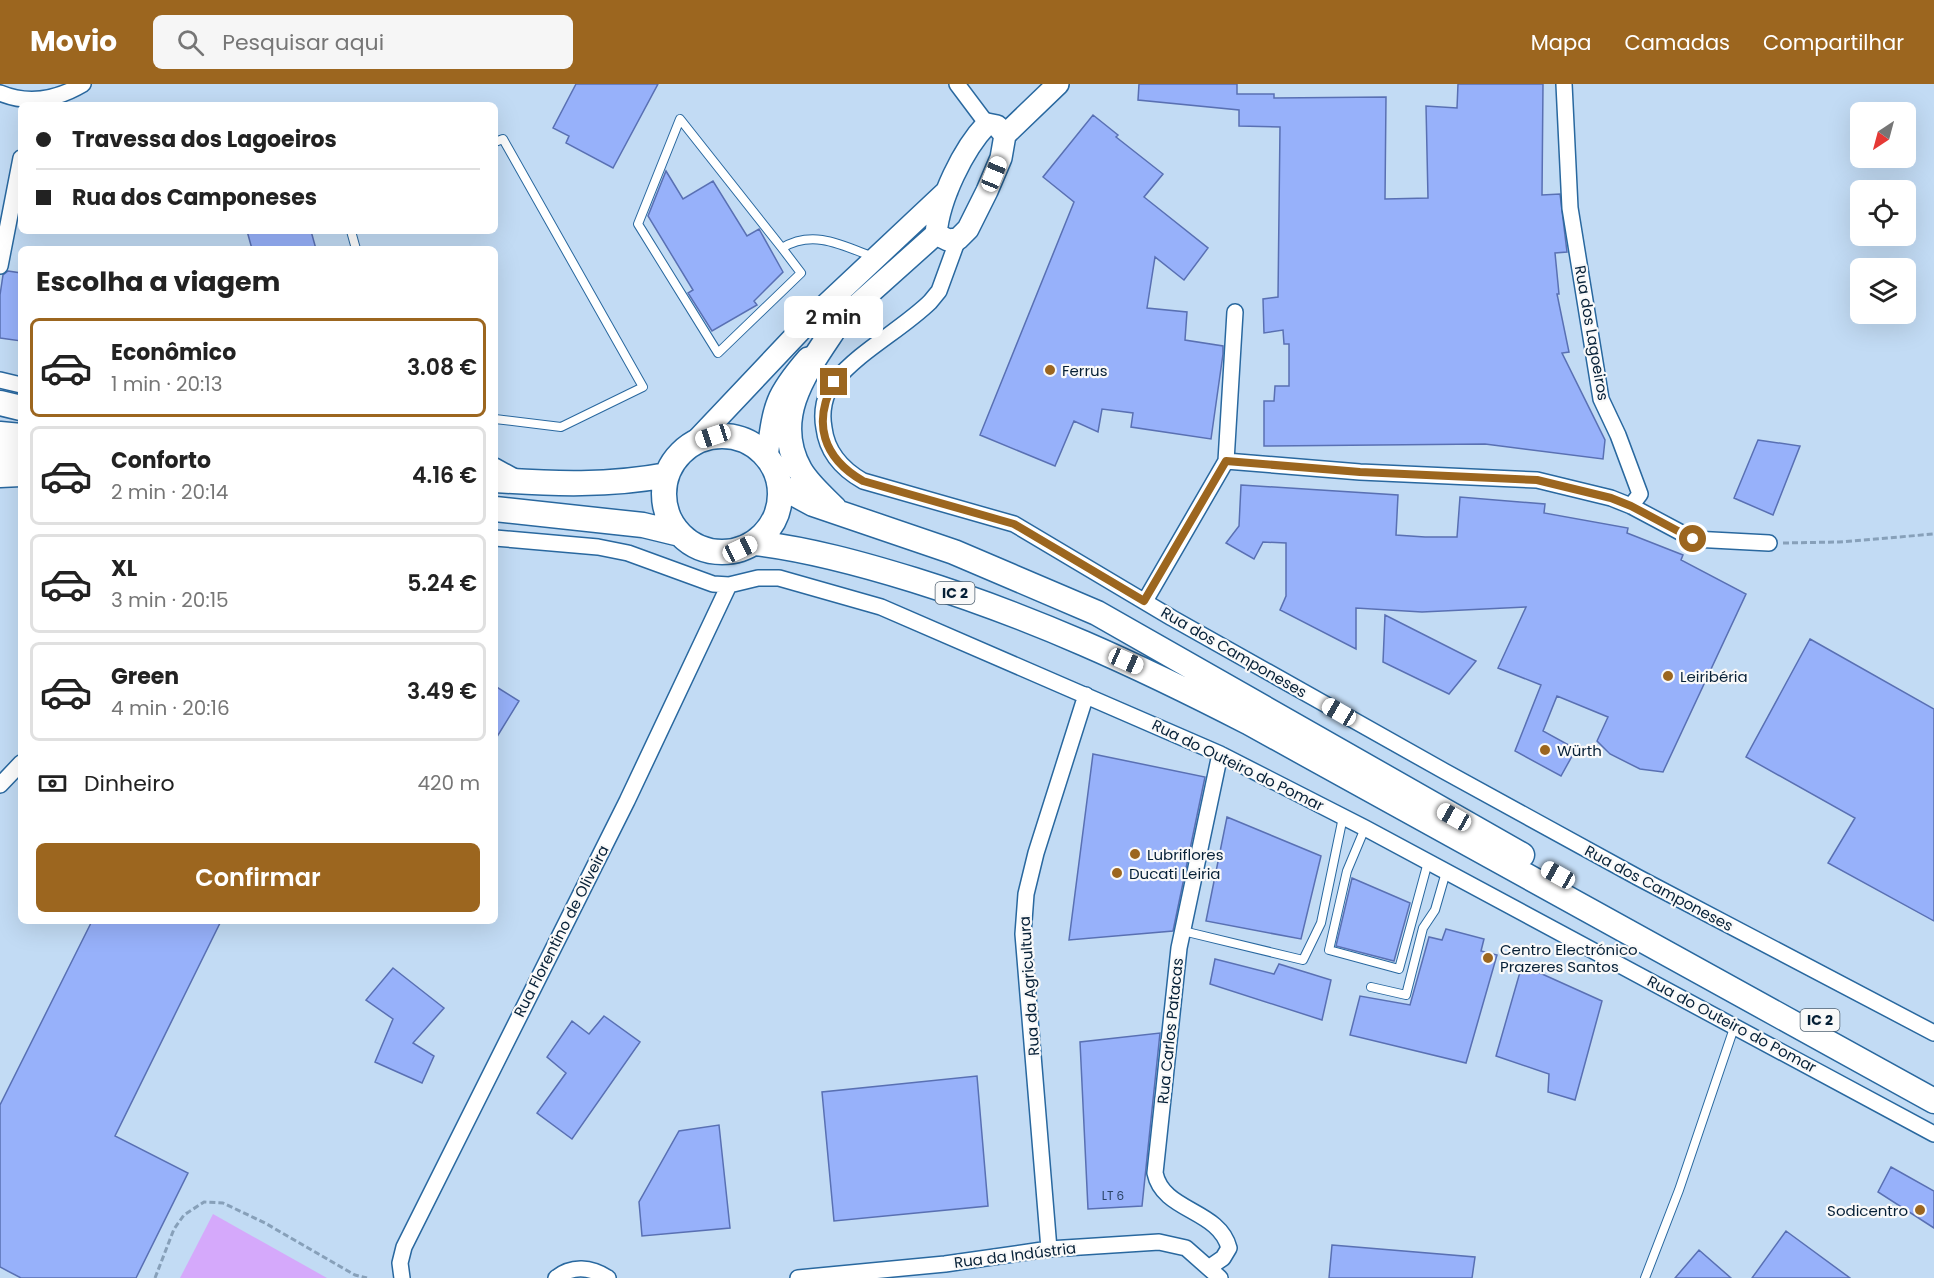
<!DOCTYPE html>
<html lang="pt">
<meta charset="utf-8">
<style>
:root{--surface:#fff;--page:#f6f6f6;--text:#222;--muted:#767676;--line:#e0e0e0;--accent:#9c661f}
body{margin:0;font-family:Poppins,sans-serif;background:var(--page);color:var(--text);height:100vh;display:flex;flex-direction:column;font-size:22px;white-space:nowrap}
*{box-sizing:border-box;margin:0}
p{font-size:20px;color:var(--muted)}
.icon{flex:none;width:33px;height:33px;fill:none;stroke:currentColor;stroke-width:2;stroke-linecap:round;stroke-linejoin:round}
.map{position:relative;flex:1;overflow:hidden}
.panel{position:absolute;left:18px;top:162px;width:480px;height:678px;display:flex;flex-direction:column;background:var(--surface);border-radius:9px;box-shadow:0 6px 24px #0002}
.panel>*{flex:none}
.hud{position:absolute;left:18px;top:18px;width:480px;height:132px;border-radius:9px;box-shadow:0 6px 24px #0002;display:grid;align-content:center;height:132px;padding:0 18px;background:var(--surface)}
.needle{width:39px;rotate:216deg}
.buttons{position:absolute;left:1850px;top:18px;display:grid;gap:12px}
.buttons a{display:grid;place-items:center;width:66px;height:66px;border-radius:9px;background:var(--surface);box-shadow:0 6px 24px #0002;font-size:30px}
.end{position:absolute;width:27px;height:27px;margin:-14px;border:8px solid #9c661f;background:#fff;box-shadow:0 0 0 3px #fff}
.from{border-radius:50%}
.bubble{position:absolute;height:42px;border-radius:9px;background:var(--surface);box-shadow:0 6px 24px #0002;font-size:20px;font-weight:600;line-height:42px;text-align:center}
.car{position:absolute;width:18px;height:36px;margin:-18px -9px;border-radius:8px;box-shadow:0 0 4px 2px #0007;background:linear-gradient(#fff 24%,#345 0 40%,#fff 0 76%,#345 0 86%,#fff 0)}
.hud b{display:flex;align-items:center;gap:21px;height:57px;font-size:22px}
.hud b+b{border-top:2px solid var(--line)}
.hud i{width:15px;height:15px;background:var(--text)}
ul{padding:0;list-style:none}
li{display:flex;align-items:center;gap:18px;height:99px;margin:0 12px 9px;padding:0 6px;border:3px solid var(--line);border-radius:9px}
li div{flex:1}
li b{display:block;font-size:22px}
li em{font-style:normal;font-weight:600}
li.selected{border-color:var(--accent)}
li>.icon{width:54px;height:54px;stroke-width:1.5}
h2{padding:0 18px;font-size:27px;line-height:72px}
.pay{display:flex;align-items:center;gap:15px;height:66px;padding:0 18px;font-size:22px}
.pay p{margin-inline-start:auto}
.button{display:flex;gap:12px;margin-top:auto;padding:12px 18px}
.button a{flex:1;height:69px;border-radius:9px;background:var(--accent);color:#fff;font-size:24px;font-weight:600;line-height:69px;text-align:center}
header{display:flex;align-items:center;gap:36px;box-sizing:border-box;height:84px;padding:0 30px;background:var(--accent);color:#fff}
header strong{font-size:28px}
nav{display:flex;gap:33px;margin-inline-start:auto;font-size:21px}
.search{width:420px;height:54px;background:var(--page);display:flex;align-items:center;gap:15px;box-sizing:border-box;padding:0 21px;border-radius:9px;color:var(--muted);font-size:22px}
.map>svg:first-child{display:block}
.green{fill:#d5a9fb}
.building{fill:#97b1fa;stroke:#5970b3;stroke-width:1.5}
.lines{fill:none;stroke-linecap:round;stroke-linejoin:round}
.service-casing{stroke:#29689f;stroke-width:10}
.minor-casing{stroke:#29689f;stroke-width:18}
.secondary-casing{stroke:#29689f;stroke-width:24}
.trunk-casing{stroke:#29689f;stroke-width:27}
.path{stroke:#87a0b9;stroke-width:3;stroke-dasharray:6 3;stroke-linecap:butt}
.service{stroke:#fff;stroke-width:8}
.minor{stroke:#fff;stroke-width:15}
.secondary{stroke:#fff;stroke-width:21}
.trunk{stroke:#fff;stroke-width:24}
.route{stroke:#9c661f;stroke-width:8}
.poi-dot{fill:#9c661f;stroke:#f9f9f9;stroke-width:2}
.labels{text-anchor:middle;dominant-baseline:central;stroke-width:4.5;stroke-linejoin:round;paint-order:stroke}
.number-label{font-size:12px;fill:#2a4468}
.shield{fill:#f9f9f9;stroke:#4f6171;stroke-width:1.5}
.shield-label{font-size:14px;font-weight:bold;fill:#062037}
.street-label{font-size:15px;fill:#062037;stroke:#f9f9f9}
.poi-label{font-size:15px;fill:#062037;stroke:#f9f9f9;text-anchor:start}
</style>
<header>
<strong>Movio</strong>
<div class="search"><svg class="icon" aria-label="search" viewBox="0 0 24 24"><circle cx="10" cy="10" r="6"/><path d="M15 15l6 6"/></svg>Pesquisar aqui</div>
<nav><a>Mapa</a><a>Camadas</a><a>Compartilhar</a></nav>
</header>
<div class="map">
<svg width="1934" height="1194" viewBox="0 0 1934 1194">
<rect width="100%" height="100%" fill="#c2dbf4"/>
<path class="green" d="M213,1130L327,1194H180Z"/>
<path class="building" d="M576,0H658L613,84L566,59L569,52L553,44Z
M1139,0H1237V10H1274V14L1386,13L1385,115L1428,114L1426,22L1457,24L1458,0H1543L1542,111L1560,110L1567,168L1555,169L1559,210H1557L1569,268L1562,269L1605,356L1603,375L1485,360L1264,362V317H1274L1275,302H1289V260H1284L1283,246L1264,249L1263,215L1278,213L1280,43L1239,42V26L1138,16Z
M1093,31L1118,51L1116,53L1163,90L1144,113L1208,164L1184,196L1155,173L1147,224L1187,228L1185,256L1223,262V270L1211,355L1131,343L1133,329L1102,325L1098,348L1074,337L1055,382L980,351L1074,118L1043,93Z
M666,87L683,115L713,97L747,152L759,145L783,188L754,217L757,221L712,247L688,209L693,206L648,132Z
M247,147H311L316,165H252Z
M8,187L21,189V257L0,254V211L3,191Z
M1758,356L1800,362L1773,431L1734,414Z
M1241,401L1398,411L1396,451L1425,453H1457L1460,413L1545,420L1544,429L1628,444L1627,449L1683,471L1681,476L1746,510L1663,688L1640,685L1610,670L1597,657L1608,633L1557,612L1543,647L1576,665L1561,692L1515,667L1541,601L1498,584L1526,523L1422,528L1356,524V565L1280,526L1286,512V459L1263,458L1254,475L1226,459L1239,442Z
M1385,531L1476,577L1449,610L1383,578Z
M1810,555L1934,625V837L1828,779L1855,734L1746,673Z
M495,602L519,617L495,656Z
M1093,670L1205,693L1173,847L1069,856Z
M1227,733L1321,772L1301,855L1206,837Z
M1352,794L1410,819L1394,877L1336,862Z
M92,837H221L115,1052L188,1089L136,1194H21L0,1183V1021Z
M1446,845L1484,855L1481,867L1497,871L1466,979L1350,951L1360,912L1410,921L1429,853L1442,856Z
M1215,875L1274,890L1279,880L1331,896L1322,936L1210,900Z
M1522,881L1602,917L1575,1016L1548,1008L1549,990L1496,972Z
M393,884L444,924L413,959L434,972L422,999L375,978L393,935L366,916Z
M604,932L640,958L572,1055L537,1029L566,989L547,973L572,937L589,950Z
M1160,949L1142,1122L1088,1125L1080,958Z
M977,992L988,1122L834,1137L822,1008Z
M719,1041L730,1144L642,1152L639,1118L679,1047Z
M1891,1083L1934,1107V1144L1878,1108Z
M1786,1147L1850,1194H1752Z
M1332,1161L1475,1173L1472,1194H1329Z
M1699,1166L1731,1194H1675Z"/>
<g class="lines">
<defs>
<path id="service" d="M495,58L503,55L643,303L561,343L495,335
M351,147L356,165
M782,164L801,189L718,269L638,140L680,35L782,164C813,145 842,161 873,173
M1365,744L1347,787L1329,866L1399,885L1428,778
M1183,847L1303,876L1321,839L1343,733
M1371,903L1406,911L1423,844L1435,826L1446,788
M1645,1194L1679,1106L1735,941"/>
<path id="minor" d="M957,0L987,40
M1564,0L1570,124L1601,315L1618,351L1640,410L1631,422
M0,9C29,21 56,16 83,0
M958,155L939,207L930,218C901,246 861,266 835,297C824,310 821,328 824,344C827,369 842,385 863,397L1014,440L1172,534L1444,687L1639,794L1934,949
M0,182L21,74
M0,296L21,301
M1226,377L1235,228
M495,382L517,394
M495,454L598,463L628,469L713,500L729,501L758,494H779L881,523L1220,670L1365,744L1934,1050
M1145,517L1226,377L1360,388L1537,396L1611,414L1631,422L1693,455L1769,459
M0,701L21,679
M1049,1165L1023,850L1026,810L1036,769L1086,611
M1210,1183L1223,1174L1229,1164C1219,1125 1163,1128 1155,1089L1179,864L1220,670
M402,1194L400,1179L404,1163L627,717L729,501
M556,1194C572,1181 591,1183 608,1194
M798,1194L945,1180L1049,1165L1159,1158L1186,1164L1220,1194"/>
<path id="secondary" d="M936,150L948,156L958,155L968,145L987,107L1001,74L1005,51L1058,0
M830,248L840,236L936,150C939,115 963,65 987,40L997,42L1005,51
M694,359L815,231L947,107
M767,373C774,322 774,313 808,274"/>
<path id="trunk" d="M0,319L21,324
M0,350L21,352
M664 410a58 58 0 1 1 116 0a58 58 0 1 1-116 0Z
M0,368L21,370
M0,391L21,390
M495,396C554,400 609,402 667,391
M780,402L813,420L954,468L1097,529L1522,771
M834,424C822,412 808,400 800,386C769,330 810,282 840,236
M495,425L643,441L680,450
M755,459C808,465 862,480 914,496C1033,533 1137,581 1248,638L1934,1017"/>
</defs>
<use href="#service" class="service-casing"/>
<use href="#minor" class="minor-casing"/>
<use href="#secondary" class="secondary-casing"/>
<use href="#trunk" class="trunk-casing"/>
<path class="path" d="M1783,459L1839,458L1934,450
M155,1194L174,1145L184,1131L204,1118L223,1119L265,1139L355,1191L367,1194"/>
<use href="#service" class="service"/>
<use href="#minor" class="minor"/>
<use href="#secondary" class="secondary"/>
<use href="#trunk" class="trunk"/>
</g>
<g class="lines">
<path class="route" d="M834,298C812,339 823,374 863,397L1014,440L1144,517L1226,377L1360,388L1537,396L1611,414L1631,422L1693,455"/>
</g>
<g class="poi-dot">
<circle cx="1050" cy="286" r="6"/>
<circle cx="1668" cy="592" r="6"/>
<circle cx="1545" cy="666" r="6"/>
<circle cx="1135" cy="770" r="6"/>
<circle cx="1117" cy="789" r="6"/>
<circle cx="1488" cy="874" r="6"/>
<circle cx="1920" cy="1126" r="6"/>
</g>
<g class="labels">
<g class="number-label">
<text x="1113" y="1111">LT 6</text>
</g>
<g class="shield">
<rect x="935.5" y="498" width="39" height="22" rx="4.5"/>
<rect x="1800.5" y="925" width="39" height="22" rx="4.5"/>
</g>
<g class="shield-label">
<text x="955" y="509">IC 2</text>
<text x="1820" y="936">IC 2</text>
</g>
<g class="street-label">
<text transform="translate(1592 249) rotate(80)">Rua dos Lagoeiros</text>
<text transform="translate(1234 568) rotate(30)">Rua dos Camponeses</text>
<text transform="translate(1238 681) rotate(26)">Rua do Outeiro do Pomar</text>
<text transform="translate(1659 804) rotate(28)">Rua dos Camponeses</text>
<text transform="translate(561 847) rotate(-63)">Rua Florentino de Oliveira</text>
<text transform="translate(1029 902) rotate(-94)">Rua da Agricultura</text>
<text transform="translate(1732 940) rotate(28)">Rua do Outeiro do Pomar</text>
<text transform="translate(1170 947) rotate(-84)">Rua Carlos Patacas</text>
<text transform="translate(1015 1171) rotate(-7)">Rua da Indústria</text>
</g>
<g class="poi-label">
<text x="1062" y="286">Ferrus</text>
<text x="1680" y="592">Leiribéria</text>
<text x="1557" y="666">Würth</text>
<text x="1147" y="770">Lubriflores</text>
<text x="1129" y="789">Ducati Leiria</text>
<text x="1500" y="865">Centro Electrónico<tspan x="1500" dy="17">Prazeres Santos</tspan></text>
<text x="1908" y="1126" text-anchor="end">Sodicentro</text>
</g>
</g>
</svg>
<div class="buttons">
<a><svg class="needle" viewBox="-14 -14 28 28"><path d="M0-13l5 13h-10z" fill="#e53935"/><path d="M0 13l5-13h-10z" fill="#767676"/></svg></a>
<a><svg class="icon" aria-label="locate" viewBox="0 0 24 24"><circle cx="12" cy="12" r="6"/><path d="M12 2v4M12 18v4M2 12h4M18 12h4"/></svg></a>
<a><svg class="icon" aria-label="layers" viewBox="0 0 24 24"><path d="M12 4l9 5-9 5-9-5zM3 14l9 5 9-5"/></svg></a>
</div>
<i class="end from" style="left:1693px;top:455px"></i>
<i class="end" style="left:834px;top:298px"></i>
<div class="bubble" style="left:784px;top:212px;width:99px">2 min</div>
<i class="car" style="left:994px;top:90px;rotate:22deg"></i>
<i class="car" style="left:713px;top:352px;rotate:252deg"></i>
<i class="car" style="left:740px;top:465px;rotate:65deg"></i>
<i class="car" style="left:1126px;top:577px;rotate:114deg"></i>
<i class="car" style="left:1339px;top:628px;rotate:300deg"></i>
<i class="car" style="left:1454px;top:733px;rotate:299deg"></i>
<i class="car" style="left:1558px;top:791px;rotate:299deg"></i>
<div class="hud">
<b><i class="from"></i>Travessa dos Lagoeiros</b>
<b><i></i>Rua dos Camponeses</b>
</div>
<section class="panel">
<h2>Escolha a viagem</h2>
<ul>
<li class="selected"><svg class="icon" aria-label="car" viewBox="0 0 24 24"><path d="M5 17H2v-5l4-1 3-4h7l3 4 3 1v5h-3M9 17h6M6 11h13"/><circle cx="7" cy="17" r="2"/><circle cx="17" cy="17" r="2"/></svg><div><b>Econômico</b><p>1 min · 20:13</p></div><em>3.08 €</em></li>
<li><svg class="icon" aria-label="car" viewBox="0 0 24 24"><path d="M5 17H2v-5l4-1 3-4h7l3 4 3 1v5h-3M9 17h6M6 11h13"/><circle cx="7" cy="17" r="2"/><circle cx="17" cy="17" r="2"/></svg><div><b>Conforto</b><p>2 min · 20:14</p></div><em>4.16 €</em></li>
<li><svg class="icon" aria-label="car" viewBox="0 0 24 24"><path d="M5 17H2v-5l4-1 3-4h7l3 4 3 1v5h-3M9 17h6M6 11h13"/><circle cx="7" cy="17" r="2"/><circle cx="17" cy="17" r="2"/></svg><div><b>XL</b><p>3 min · 20:15</p></div><em>5.24 €</em></li>
<li><svg class="icon" aria-label="car" viewBox="0 0 24 24"><path d="M5 17H2v-5l4-1 3-4h7l3 4 3 1v5h-3M9 17h6M6 11h13"/><circle cx="7" cy="17" r="2"/><circle cx="17" cy="17" r="2"/></svg><div><b>Green</b><p>4 min · 20:16</p></div><em>3.49 €</em></li>
</ul>
<div class="pay"><svg class="icon" aria-label="cash" viewBox="0 0 24 24"><path d="M3 7h18v10H3z"/><circle cx="12" cy="12" r="2"/></svg>Dinheiro<p>420 m</p></div>
<div class="button"><a>Confirmar</a></div>
</section>
</div>
